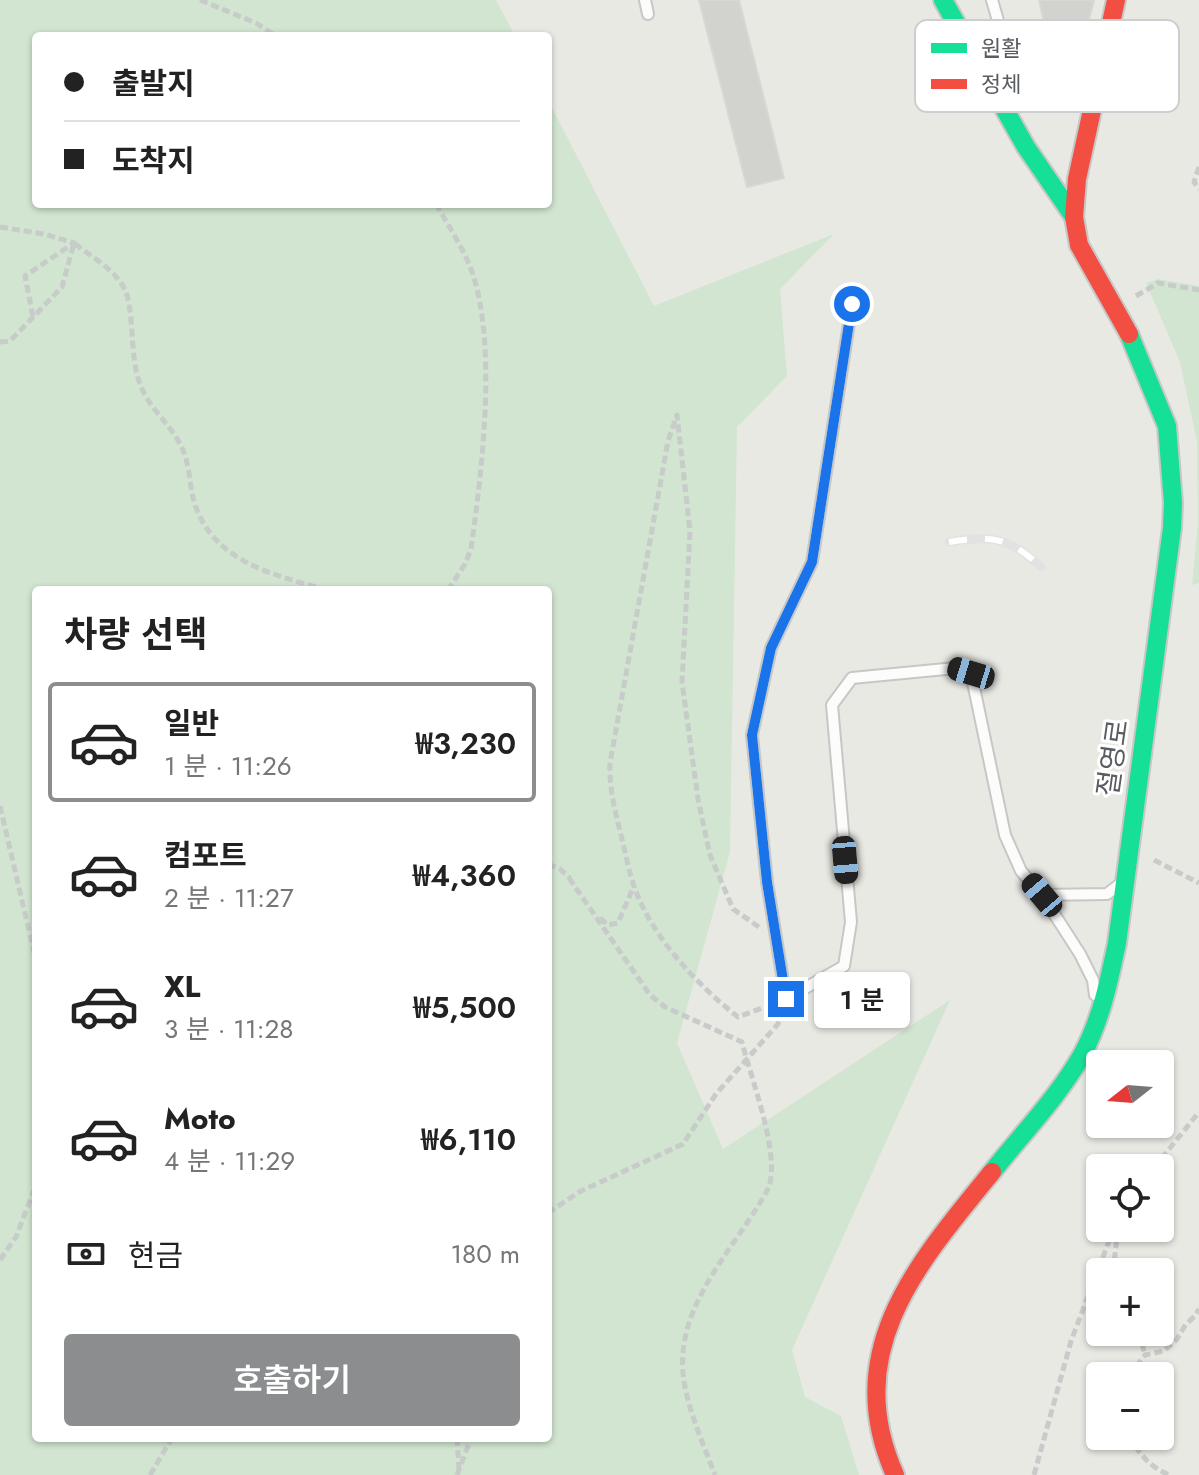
<!DOCTYPE html>
<html lang="ko">
<meta charset="utf-8">
<style>
:root{--surface:#fff;--page:#f6f6f6;--text:#222;--muted:#767676;--line:#e0e0e0;--accent:#8b8d8f}
body{margin:0;font-family:Jost,"Noto Sans KR",sans-serif;background:var(--page);color:var(--text);height:100vh;display:flex;flex-direction:column;font-size:30px;white-space:nowrap}
*{box-sizing:border-box;margin:0}
p{font-size:26px;color:var(--muted)}
.icon{flex:none;width:44px;height:44px;fill:none;stroke:currentColor;stroke-width:2;stroke-linecap:round;stroke-linejoin:round}
.map{position:relative;flex:1;overflow:hidden}
.details{position:absolute;left:32px;top:586px;width:520px;height:856px;display:flex;flex-direction:column;background:var(--surface);border-radius:8px;box-shadow:0 2px 6px #0004}
.details>*{flex:none}
.banner{position:absolute;left:32px;top:32px;width:520px;height:176px;border-radius:8px;box-shadow:0 2px 6px #0004;display:grid;align-content:center;height:176px;padding:0 32px;background:var(--surface)}
.needle{width:52px;rotate:253deg}
.tools{position:absolute;left:1086px;top:1050px;display:grid;gap:16px}
.tools a{display:grid;place-items:center;width:88px;height:88px;border-radius:8px;background:var(--surface);box-shadow:0 2px 6px #0004;font-size:40px}
.end{position:absolute;width:36px;height:36px;margin:-18px;border:10px solid #1a73e8;background:#fff;box-shadow:0 0 0 4px #fff}
.from{border-radius:50%}
.bubble{position:absolute;height:56px;border-radius:8px;background:var(--surface);box-shadow:0 2px 6px #0004;font-size:26px;font-weight:600;line-height:56px;text-align:center}
.car{position:absolute;width:24px;height:48px;margin:-24px -12px;border-radius:10px;box-shadow:0 0 6px 2px #0007;background:linear-gradient(#222 24%,#8ab4d8 0 40%,#222 0 76%,#8ab4d8 0 86%,#222 0)}
.banner b{display:flex;align-items:center;gap:28px;height:76px;font-size:30px}
.banner b+b{border-top:2px solid var(--line)}
.banner i{width:20px;height:20px;background:var(--text)}
ul{padding:0;list-style:none}
li{display:flex;align-items:center;gap:24px;height:120px;margin:0 16px 12px;padding:0 16px;border:4px solid transparent;border-radius:8px}
li div{flex:1}
li b{display:block;font-size:30px}
li em{font-style:normal;font-weight:600}
li.selected{border-color:var(--accent)}
li>.icon{width:72px;height:72px;stroke-width:1.5}
h2{padding:0 32px;font-size:36px;line-height:96px}
.pay{display:flex;align-items:center;gap:20px;height:88px;padding:0 32px;font-size:30px}
.pay p{margin-inline-start:auto}
.cta{display:flex;gap:16px;margin-top:auto;padding:16px 32px}
.cta a{flex:1;height:92px;border-radius:8px;background:var(--accent);color:#fff;font-size:32px;font-weight:600;line-height:92px;text-align:center}
.map>svg:first-child{display:block}
.green{fill:#d1e5d0;fill-rule:evenodd}
.building{fill:#d2d2cf;stroke:#d8d7d3;stroke-width:2}
.lines{fill:none;stroke-linecap:round;stroke-linejoin:round}
.lane-casing{stroke:#c6c7c6;stroke-width:14}
.fast-casing{stroke:#c7c7c7;stroke-width:22}
.jam-casing{stroke:#c7c7c7;stroke-width:22}
.path{stroke:#c7cbc9;stroke-width:5;stroke-dasharray:8 4;stroke-linecap:butt}
.lane{stroke:#fcfcfb;stroke-width:10}
.fast{stroke:#16e098;stroke-width:18}
.jam{stroke:#f24e42;stroke-width:18}
.rail-casing{stroke:#e1e2e1;stroke-width:9}
.rail{stroke:#fff;stroke-width:6;stroke-dasharray:18;stroke-linecap:butt}
.route{stroke:#1a73e8;stroke-width:10}
.labels{text-anchor:middle;dominant-baseline:central;stroke-width:6;stroke-linejoin:round;paint-order:stroke}
.street-label{font-size:28px;fill:#595c61;stroke:#fff}
.key{fill:#fff;stroke:#cdced0;stroke-width:2}
.key-label{font-size:22px;fill:#595c61}
</style>
<div class="map">
<svg width="1199" height="1475" viewBox="0 0 1199 1475">
<rect width="100%" height="100%" fill="#e9e9e4"/>
<path class="green" d="M0,0H496L515,36H36V204H548V100L654,306L834,234L780,289L787,376L737,427L730,852L677,1043L723,1149L950,1000L792,1350L805,1397L841,1416L859,1475H0ZM36,590H548V1438H36Z
M1158,279L1199,286V583L1192,585L1198,522L1197,442L1180,362L1146,283Z"/>
<path class="building" d="M699,0H739L784,178L747,187Z
M1039,0H1094L1070,94L1060,97Z"/>
<g class="lines">
<defs>
<path id="lane" d="M645,0L648,14
M980,56L999,24L992,0
M852,304L812,562L771,648L752,735L767,882L786,999L844,966L851,922L832,705L852,678L956,668L971,673L1005,835L1021,871L1042,895L1080,954L1093,980L1095,995
M1042,895L1107,894L1120,884"/>
<path id="fast" d="M943,0L1026,147L1074,217
M992,1172C1022,1134 1058,1097 1082,1055C1101,1020 1109,981 1117,943L1172,528L1173,503L1167,426L1129,334"/>
<path id="jam" d="M1116,0L1077,179L1074,217L1079,245L1129,334
M895,1475C840,1351 917,1264 992,1172"/>
</defs>
<use href="#lane" class="lane-casing"/>
<use href="#fast" class="fast-casing"/>
<use href="#jam" class="jam-casing"/>
<path class="path" d="M200,0L256,23L276,36
M1199,167L1194,182L1199,189
M436,204C448,225 462,246 471,269C498,343 482,470 471,549L465,564L448,590
M0,227L44,234L74,243L25,276L33,317
M1136,296L1158,283L1199,290
M0,342L10,341L62,287L74,243C90,256 114,269 124,288C135,308 129,356 140,384C148,408 173,426 183,450C191,469 189,491 197,510C219,564 276,575 326,590
M0,806L36,961
M1154,860L1199,883
M548,864L560,869L570,878
M569,878L650,995L665,1007L742,1042C751,1079 780,1152 769,1187C735,1251 669,1308 685,1387C691,1417 704,1446 715,1475
M600,918L608,925L618,923L634,886
M759,927L733,909L710,855L698,799L682,682L690,531L677,415L668,441L610,763C609,788 615,811 621,835C625,851 628,868 633,883C649,934 697,985 738,1017L770,1005
M1154,1168L1199,1112
M548,1213L579,1192L683,1144L716,1094L778,1024L781,1015
M0,1260L16,1237L36,1185
M1113,1272L1118,1228
M1139,1332L1145,1355
M1129,1376L1145,1355L1164,1351L1177,1339L1186,1324L1195,1316L1199,1309
M1129,1436C1140,1455 1149,1466 1169,1475
M457,1438L459,1470
M150,1475L172,1438
M457,1475L471,1438
M1034,1475L1071,1341L1114,1228"/>
<use href="#lane" class="lane"/>
<use href="#fast" class="fast"/>
<use href="#jam" class="jam"/>
<defs>
<path id="rail" d="M949,542C992,535 1009,537 1041,567"/>
</defs>
<use href="#rail" class="rail-casing"/>
<use href="#rail" class="rail"/>
</g>
<g class="lines">
<path class="route" d="M786,999L767,882L752,735L771,648L812,562L852,304"/>
</g>
<g class="labels">
<g class="street-label">
<text transform="translate(1113 758) rotate(-82)">절영로</text>
</g>
</g>
<rect x="915" y="20" width="264" height="92" rx="12" class="key"/>
<rect x="931" y="43" width="36" height="10" fill="#16e098"/>
<rect x="931" y="79" width="36" height="10" fill="#f24e42"/>
<g class="key-label">
<text x="981" y="56">원활</text>
<text x="981" y="92">정체</text>
</g>
</svg>
<div class="tools">
<a><svg class="needle" viewBox="-14 -14 28 28"><path d="M0-13l5 13h-10z" fill="#e53935"/><path d="M0 13l5-13h-10z" fill="#767676"/></svg></a>
<a><svg class="icon" aria-label="locate" viewBox="0 0 24 24"><circle cx="12" cy="12" r="6"/><path d="M12 2v4M12 18v4M2 12h4M18 12h4"/></svg></a>
<a>+</a>
<a>−</a>
</div>
<i class="end from" style="left:852px;top:304px"></i>
<i class="end" style="left:786px;top:999px"></i>
<div class="bubble" style="left:814px;top:972px;width:96px">1 분</div>
<i class="car" style="left:971px;top:673px;rotate:287deg"></i>
<i class="car" style="left:845px;top:860px;rotate:175deg"></i>
<i class="car" style="left:1042px;top:895px;rotate:320deg"></i>
<div class="banner">
<b><i class="from"></i>출발지</b>
<b><i></i>도착지</b>
</div>
<section class="details">
<h2>차량 선택</h2>
<ul>
<li class="selected"><svg class="icon" aria-label="car" viewBox="0 0 24 24"><path d="M5 17H2v-5l4-1 3-4h7l3 4 3 1v5h-3M9 17h6M6 11h13"/><circle cx="7" cy="17" r="2"/><circle cx="17" cy="17" r="2"/></svg><div><b>일반</b><p>1 분 · 11:26</p></div><em>₩3,230</em></li>
<li><svg class="icon" aria-label="car" viewBox="0 0 24 24"><path d="M5 17H2v-5l4-1 3-4h7l3 4 3 1v5h-3M9 17h6M6 11h13"/><circle cx="7" cy="17" r="2"/><circle cx="17" cy="17" r="2"/></svg><div><b>컴포트</b><p>2 분 · 11:27</p></div><em>₩4,360</em></li>
<li><svg class="icon" aria-label="car" viewBox="0 0 24 24"><path d="M5 17H2v-5l4-1 3-4h7l3 4 3 1v5h-3M9 17h6M6 11h13"/><circle cx="7" cy="17" r="2"/><circle cx="17" cy="17" r="2"/></svg><div><b>XL</b><p>3 분 · 11:28</p></div><em>₩5,500</em></li>
<li><svg class="icon" aria-label="car" viewBox="0 0 24 24"><path d="M5 17H2v-5l4-1 3-4h7l3 4 3 1v5h-3M9 17h6M6 11h13"/><circle cx="7" cy="17" r="2"/><circle cx="17" cy="17" r="2"/></svg><div><b>Moto</b><p>4 분 · 11:29</p></div><em>₩6,110</em></li>
</ul>
<div class="pay"><svg class="icon" aria-label="cash" viewBox="0 0 24 24"><path d="M3 7h18v10H3z"/><circle cx="12" cy="12" r="2"/></svg>현금<p>180 m</p></div>
<div class="cta"><a>호출하기</a></div>
</section>
</div>
